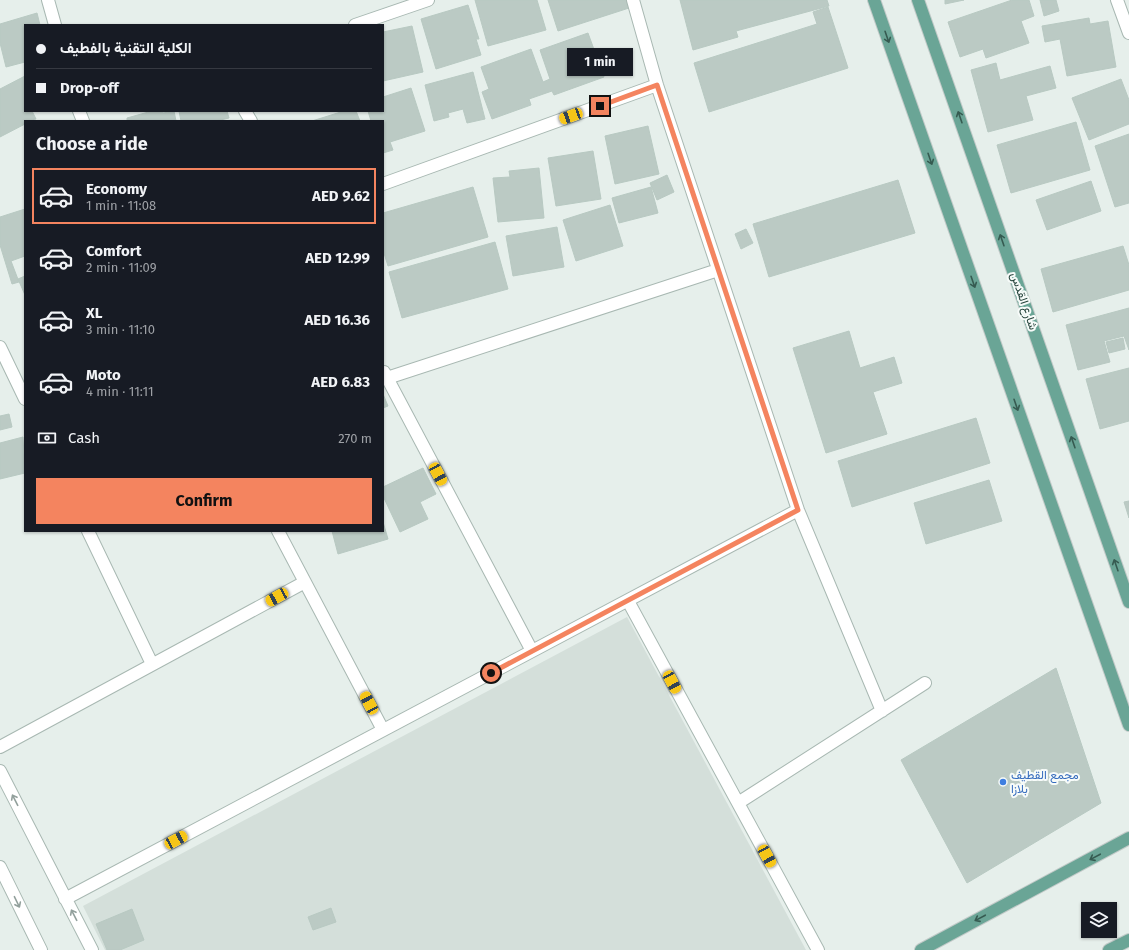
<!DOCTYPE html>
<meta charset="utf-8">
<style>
:root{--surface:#171b24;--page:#242831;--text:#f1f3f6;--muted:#9ea1a6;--line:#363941;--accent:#f4845f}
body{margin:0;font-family:"Fira Sans",Vazirmatn,sans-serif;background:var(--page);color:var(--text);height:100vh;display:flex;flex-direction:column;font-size:15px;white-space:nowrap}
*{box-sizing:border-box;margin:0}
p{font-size:13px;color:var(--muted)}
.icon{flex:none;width:22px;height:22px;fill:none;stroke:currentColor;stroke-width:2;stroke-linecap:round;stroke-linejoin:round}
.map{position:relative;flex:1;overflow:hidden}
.sheet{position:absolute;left:24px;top:120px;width:360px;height:412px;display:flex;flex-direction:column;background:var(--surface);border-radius:0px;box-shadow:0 1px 3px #0004}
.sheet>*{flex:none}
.guide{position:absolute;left:24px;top:24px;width:360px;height:88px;border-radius:0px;box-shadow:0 1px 3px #0004;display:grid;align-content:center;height:88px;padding:0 12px;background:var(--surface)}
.fabs{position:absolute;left:1081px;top:902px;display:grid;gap:8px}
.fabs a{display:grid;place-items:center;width:36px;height:36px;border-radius:0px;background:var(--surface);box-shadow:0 1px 3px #0004;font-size:20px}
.end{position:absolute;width:18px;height:18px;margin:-9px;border:5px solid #f4845f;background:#111;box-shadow:0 0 0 2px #111}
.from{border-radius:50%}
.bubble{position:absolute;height:28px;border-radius:0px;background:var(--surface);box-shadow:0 1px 3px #0004;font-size:13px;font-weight:700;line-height:28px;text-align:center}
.car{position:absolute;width:12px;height:24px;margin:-12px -6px;border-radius:5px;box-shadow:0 0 3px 1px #0007;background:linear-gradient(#f5c518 24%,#345 0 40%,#f5c518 0 76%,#345 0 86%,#f5c518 0)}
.guide b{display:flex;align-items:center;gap:14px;height:38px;font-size:15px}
.guide b+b{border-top:1px solid var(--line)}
.guide i{width:10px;height:10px;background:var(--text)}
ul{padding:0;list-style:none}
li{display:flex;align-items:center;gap:12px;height:56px;margin:0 8px 6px;padding:0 4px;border:2px solid transparent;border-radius:0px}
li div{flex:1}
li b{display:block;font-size:15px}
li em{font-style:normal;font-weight:700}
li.selected{border-color:var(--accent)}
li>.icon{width:36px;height:36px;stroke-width:1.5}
h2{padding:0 12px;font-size:18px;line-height:48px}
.pay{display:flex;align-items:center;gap:10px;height:44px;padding:0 12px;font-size:15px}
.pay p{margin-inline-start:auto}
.cta{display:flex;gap:8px;margin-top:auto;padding:8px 12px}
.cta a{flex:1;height:46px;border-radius:0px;background:var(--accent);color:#111;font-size:16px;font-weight:700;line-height:46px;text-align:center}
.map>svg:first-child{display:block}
.built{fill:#d4dfda}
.building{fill:#bbcac4;stroke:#b8c9c2}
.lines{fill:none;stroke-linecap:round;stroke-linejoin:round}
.minor-casing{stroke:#a8b8b2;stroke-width:14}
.major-casing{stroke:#c2cac8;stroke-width:14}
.minor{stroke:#fff;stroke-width:12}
.major{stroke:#6aa596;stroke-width:12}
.oneway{stroke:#365b51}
.oneway2{stroke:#92a09c}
.route{stroke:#f4845f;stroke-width:5}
.shop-dot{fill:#3f7fe0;stroke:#f7fbf9;stroke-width:1.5}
.labels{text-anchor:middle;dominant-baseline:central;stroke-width:4;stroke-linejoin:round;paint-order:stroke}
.street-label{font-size:12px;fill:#24423a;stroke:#f7fbf9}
.shop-label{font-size:12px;fill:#366cbe;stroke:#f7fbf9;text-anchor:start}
</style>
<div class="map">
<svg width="1129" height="950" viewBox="0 0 1129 950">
<rect width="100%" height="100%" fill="#e6efeb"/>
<path class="built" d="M627,617L806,950H105L83,906Z"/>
<path class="building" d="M475,0H537L546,30L488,46Z
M548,0H627L629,8L558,31Z
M680,0H827L829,6L736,31L738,37L693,50Z
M945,0H964L945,4Z
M1012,0H1029L1034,16L1021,21L1029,43L986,58L983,49L960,57L948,22Z
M1040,0H1056L1059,11L1044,16Z
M468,5L479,39H476L481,55L436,69L421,19Z
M828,7L848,68L709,112L694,63L817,24L813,12Z
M37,13L40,25H25V62L6,67L0,43V24Z
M1089,18L1090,24L1108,21L1116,67L1067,76L1060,39L1045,42L1042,26Z
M412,26L423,72L383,81V32Z
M588,33L604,77L554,95L552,91L529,99L531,105L492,119L482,92L489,89L481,67L531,49L543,82L550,79L540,50Z
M996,63L1000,80L1050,66L1056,88L1026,96L1033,120L988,132L971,70Z
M473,72L485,119L467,123L463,109L448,113L449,117L434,121L425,85Z
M25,76V111H32L36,119L25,121V124L0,137V89Z
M1121,79L1129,100V124L1089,140L1072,98Z
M411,88L425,131L390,142L393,150L383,153V121H371L368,111H383V97Z
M152,111H162L163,113L174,111L176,121H127V118Z
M179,111H227L229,118L216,121H181Z
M344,111H356L360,121H312Z
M1076,122L1090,170L1011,193L997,145Z
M648,126L659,174L615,184L605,136Z
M1129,134V203L1115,207L1095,146Z
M593,151L601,199L556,206L548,158Z
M539,168L544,218L498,222L493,178L510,177L509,171Z
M667,175L674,192L657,200L650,183Z
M898,180L915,233L769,277L753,224Z
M1091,181L1101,211L1047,230L1036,200Z
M473,187L488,237L388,266L383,250V213Z
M651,187L658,213L619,223L612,198Z
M610,205L623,246L576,261L563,220Z
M25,209V256L11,261L19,282L12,284L0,245V217Z
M557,227L564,267L513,276L506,236Z
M746,229L753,243L741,249L735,234Z
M495,242L508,289L402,318L389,272Z
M1123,246L1129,265V290L1053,312L1041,269Z
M25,276V295L18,279Z
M1129,308V350L1124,336L1104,341L1110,362L1078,370L1066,325Z
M849,331L860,368L894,357L902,383L873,392L887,434L826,453L793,348Z
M1123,338L1125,349L1109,353L1106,342Z
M1129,368V421L1100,429L1086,379Z
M383,394L388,406L383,408Z
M9,414L12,427L0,430V416Z
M976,418L990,463L852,507L838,461Z
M23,437L25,473L0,479V443Z
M423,468L436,494L420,502L428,519L400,532L383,496V487Z
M989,480L1002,521L926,544L914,503Z
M1129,501V518L1124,502Z
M383,522L388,539L338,554L332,531H383Z
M1056,668L1101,803L967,883L901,760Z
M331,908L336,922L313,930L308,917Z
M132,909L144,940L120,950H107L96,924Z"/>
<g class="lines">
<defs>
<path id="minor" d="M48,0L55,25
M633,0L657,85L798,510L882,711
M1117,0L1129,33
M355,25L428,0
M79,111L83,121
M245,111L251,121
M383,184L657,85
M0,347L25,399
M384,372L532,651
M387,378L718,270
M88,531L152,664
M278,531L383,730
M628,601L818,950
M0,747L305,582
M0,771L92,950
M738,803L925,683
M0,867L41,950
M65,899L798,510"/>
<path id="major" d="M874,0L1129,725
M918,0L1129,602
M921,950L1129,838
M1109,950L1129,940"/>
</defs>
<use href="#minor" class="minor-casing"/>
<use href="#major" class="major-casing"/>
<use href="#minor" class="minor"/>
<use href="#major" class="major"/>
</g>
<defs><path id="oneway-shaft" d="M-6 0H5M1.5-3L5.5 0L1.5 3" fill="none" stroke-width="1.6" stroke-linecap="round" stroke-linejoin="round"/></defs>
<g class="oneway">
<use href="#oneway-shaft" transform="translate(887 37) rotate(71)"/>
<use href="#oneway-shaft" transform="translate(960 117) rotate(-109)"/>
<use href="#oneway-shaft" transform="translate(930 159) rotate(71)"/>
<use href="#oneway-shaft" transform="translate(1002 240) rotate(-109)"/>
<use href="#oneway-shaft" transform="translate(973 282) rotate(71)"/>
<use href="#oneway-shaft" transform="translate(1016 405) rotate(71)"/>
<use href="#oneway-shaft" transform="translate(1073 442) rotate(-109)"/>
<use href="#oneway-shaft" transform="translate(1116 565) rotate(-109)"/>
<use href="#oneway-shaft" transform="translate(1095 857) rotate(152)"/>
<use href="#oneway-shaft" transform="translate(980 918) rotate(152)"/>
</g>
<g class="oneway2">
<use href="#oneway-shaft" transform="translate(15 800) rotate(-117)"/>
<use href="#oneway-shaft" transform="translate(17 902) rotate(64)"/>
<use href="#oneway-shaft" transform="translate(74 915) rotate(-117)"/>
</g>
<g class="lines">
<path class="route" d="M491,673L798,510L657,85L600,106"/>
</g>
<circle class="shop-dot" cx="1003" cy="782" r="4"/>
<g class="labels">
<g class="street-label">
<text transform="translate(1024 301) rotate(71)">شارع القدس</text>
</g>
<g class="shop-label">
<text x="1011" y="775">مجمع القطيف<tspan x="1011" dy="14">بلازا</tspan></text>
</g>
</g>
</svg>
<div class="fabs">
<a><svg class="icon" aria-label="layers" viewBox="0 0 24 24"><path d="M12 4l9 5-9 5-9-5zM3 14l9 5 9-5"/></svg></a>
</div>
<i class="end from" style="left:491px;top:673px"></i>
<i class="end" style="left:600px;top:106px"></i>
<div class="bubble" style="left:567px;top:48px;width:66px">1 min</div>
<i class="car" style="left:571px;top:116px;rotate:250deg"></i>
<i class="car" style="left:438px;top:474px;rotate:152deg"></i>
<i class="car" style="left:277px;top:597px;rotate:241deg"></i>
<i class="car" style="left:672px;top:682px;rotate:152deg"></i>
<i class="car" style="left:369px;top:703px;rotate:332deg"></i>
<i class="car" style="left:176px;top:840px;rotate:62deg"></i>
<i class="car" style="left:767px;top:856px;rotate:151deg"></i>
<div class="guide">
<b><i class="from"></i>الكلية التقنية بالفطيف</b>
<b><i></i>Drop-off</b>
</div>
<section class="sheet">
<h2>Choose a ride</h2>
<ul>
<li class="selected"><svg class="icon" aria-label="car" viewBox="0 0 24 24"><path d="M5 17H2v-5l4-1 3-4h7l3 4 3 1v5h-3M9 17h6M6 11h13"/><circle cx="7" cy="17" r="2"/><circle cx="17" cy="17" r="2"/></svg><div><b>Economy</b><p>1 min · 11:08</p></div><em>AED 9.62</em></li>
<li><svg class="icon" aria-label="car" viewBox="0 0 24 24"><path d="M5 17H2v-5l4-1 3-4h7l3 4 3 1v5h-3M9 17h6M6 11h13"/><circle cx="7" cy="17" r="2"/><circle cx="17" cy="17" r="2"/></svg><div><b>Comfort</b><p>2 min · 11:09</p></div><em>AED 12.99</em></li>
<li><svg class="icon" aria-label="car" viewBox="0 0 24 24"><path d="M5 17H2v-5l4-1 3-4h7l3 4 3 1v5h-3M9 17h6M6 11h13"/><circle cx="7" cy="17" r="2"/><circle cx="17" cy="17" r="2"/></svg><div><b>XL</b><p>3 min · 11:10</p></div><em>AED 16.36</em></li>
<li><svg class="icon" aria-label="car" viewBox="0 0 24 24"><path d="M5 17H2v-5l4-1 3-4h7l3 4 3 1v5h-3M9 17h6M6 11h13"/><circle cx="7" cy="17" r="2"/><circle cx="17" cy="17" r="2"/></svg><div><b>Moto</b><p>4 min · 11:11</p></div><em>AED 6.83</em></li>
</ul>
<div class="pay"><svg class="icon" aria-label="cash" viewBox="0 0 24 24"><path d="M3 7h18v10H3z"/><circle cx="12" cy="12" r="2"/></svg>Cash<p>270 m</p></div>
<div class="cta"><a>Confirm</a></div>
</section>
</div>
